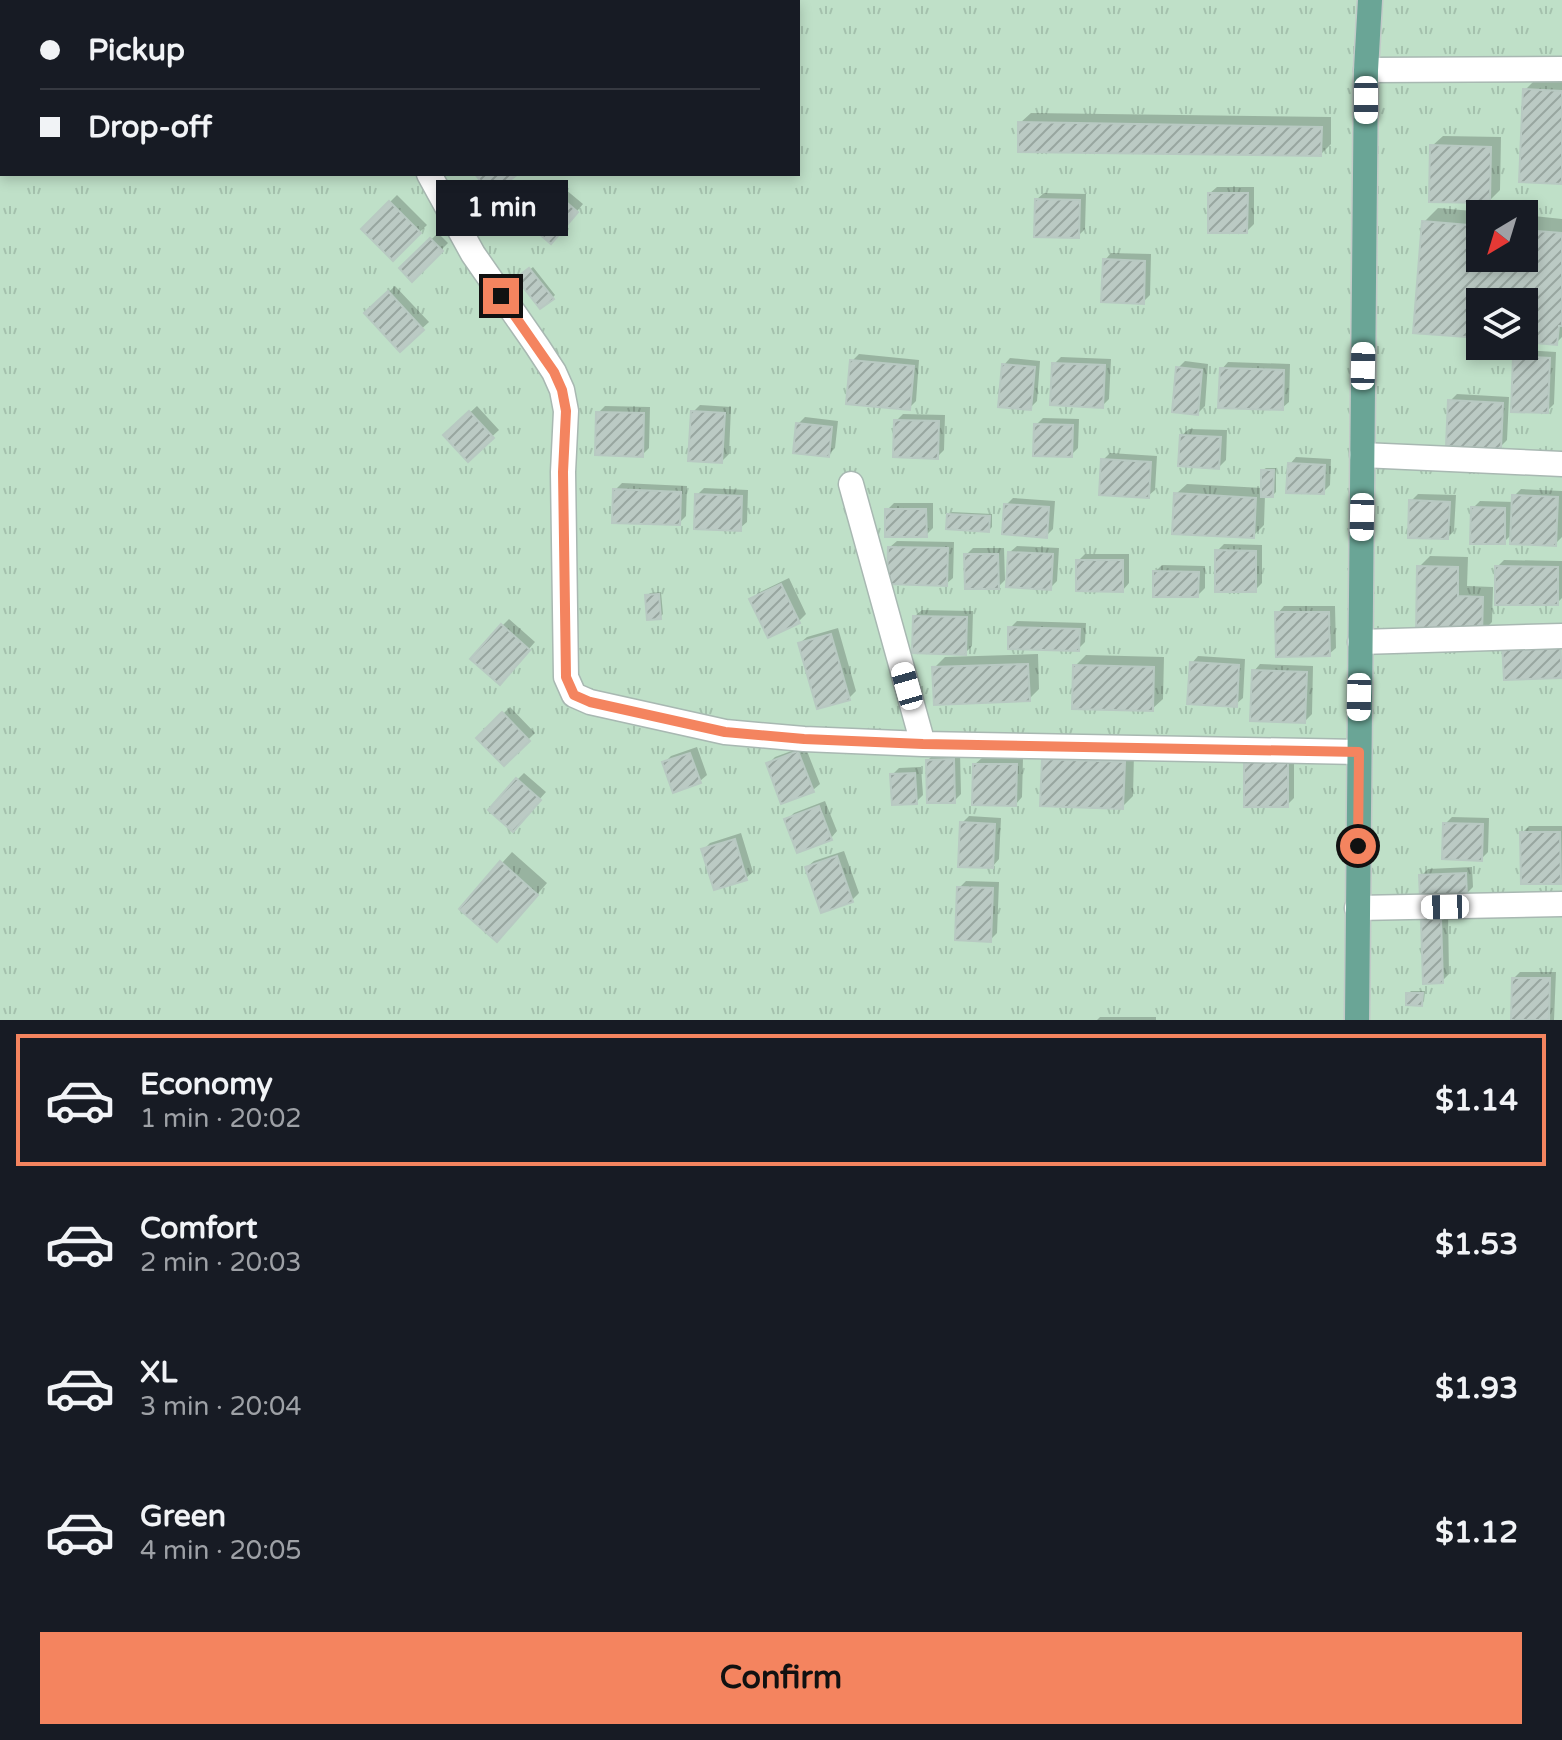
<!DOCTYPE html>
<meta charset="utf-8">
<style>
:root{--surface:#171b24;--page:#20242c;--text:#f1f3f6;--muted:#9ea1a6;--line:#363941;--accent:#f4845f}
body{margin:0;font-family:"Varela Round",sans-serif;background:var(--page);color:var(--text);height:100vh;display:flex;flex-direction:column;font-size:30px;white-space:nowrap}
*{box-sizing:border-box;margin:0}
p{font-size:26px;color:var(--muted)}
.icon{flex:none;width:44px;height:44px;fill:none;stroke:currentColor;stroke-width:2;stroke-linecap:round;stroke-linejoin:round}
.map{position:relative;height:1020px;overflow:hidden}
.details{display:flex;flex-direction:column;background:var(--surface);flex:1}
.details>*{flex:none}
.guide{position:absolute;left:0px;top:0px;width:800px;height:176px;box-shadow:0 4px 12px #0003;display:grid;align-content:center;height:176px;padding:0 40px;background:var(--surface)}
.needle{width:52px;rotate:218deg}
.controls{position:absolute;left:1466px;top:200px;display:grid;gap:16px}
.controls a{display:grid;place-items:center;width:72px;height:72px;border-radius:0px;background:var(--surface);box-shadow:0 4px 12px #0003;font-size:40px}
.end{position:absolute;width:36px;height:36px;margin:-18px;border:10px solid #f4845f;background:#111;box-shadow:0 0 0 4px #111}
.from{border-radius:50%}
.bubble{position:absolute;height:56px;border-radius:0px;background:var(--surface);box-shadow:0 4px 12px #0003;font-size:26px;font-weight:800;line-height:56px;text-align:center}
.car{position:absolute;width:24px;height:48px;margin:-24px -12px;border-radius:10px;box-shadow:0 0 6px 2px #0007;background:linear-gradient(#fff 24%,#345 0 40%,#fff 0 76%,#345 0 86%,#fff 0)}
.guide b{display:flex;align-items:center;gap:28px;height:76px;font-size:30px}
.guide b+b{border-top:2px solid var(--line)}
.guide i{width:20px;height:20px;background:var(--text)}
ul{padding:14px 0 0;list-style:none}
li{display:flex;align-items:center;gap:24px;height:132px;margin:0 16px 12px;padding:0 24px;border:4px solid transparent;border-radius:0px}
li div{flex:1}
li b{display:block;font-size:30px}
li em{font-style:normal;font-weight:800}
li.on{border-color:var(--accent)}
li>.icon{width:72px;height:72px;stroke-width:1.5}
.button{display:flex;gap:16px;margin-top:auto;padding:16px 40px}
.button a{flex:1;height:92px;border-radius:0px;background:var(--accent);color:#111;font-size:32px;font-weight:800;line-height:92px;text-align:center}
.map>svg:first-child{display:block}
.park{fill:url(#park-tufts);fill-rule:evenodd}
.shadow{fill:#0003}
.building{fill:url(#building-hatch);stroke:#b8c9c2;stroke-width:2}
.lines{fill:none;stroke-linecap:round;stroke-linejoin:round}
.street-casing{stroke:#a8b8b2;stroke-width:27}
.primary-casing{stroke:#c2cac8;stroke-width:27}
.street{stroke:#fff;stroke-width:24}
.primary{stroke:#6aa596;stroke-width:24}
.route{stroke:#f4845f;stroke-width:10}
</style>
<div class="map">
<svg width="1562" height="1020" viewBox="0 0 1562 1020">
<defs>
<pattern id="park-tufts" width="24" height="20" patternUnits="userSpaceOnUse" patternTransform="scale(2)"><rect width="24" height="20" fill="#bfe0c8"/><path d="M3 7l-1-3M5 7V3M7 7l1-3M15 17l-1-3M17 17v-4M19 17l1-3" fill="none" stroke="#a4c1ad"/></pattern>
<pattern id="building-hatch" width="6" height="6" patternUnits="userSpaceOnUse" patternTransform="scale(2)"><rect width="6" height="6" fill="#bbcac4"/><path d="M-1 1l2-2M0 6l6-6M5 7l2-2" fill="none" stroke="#98a6a0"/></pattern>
</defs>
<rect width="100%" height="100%" fill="#e6efeb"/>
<path class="park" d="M0,0H1562V1020H0ZM2,2H798V174H2ZM1480,214H1524V258H1480ZM1480,302H1524V346H1480Z"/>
<path class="shadow" d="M1536,79L1562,80V182L1525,90Z
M1031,113L1331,117V144L1321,154L1020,123Z
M1443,136L1501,137L1500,190L1489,201L1432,146Z
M559,184L583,204L557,235L552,190Z
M1217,187H1254V224L1247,231L1210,193Z
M1044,193L1086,194L1085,229L1078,236L1037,199Z
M397,195L427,225L393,258L363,229Z
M1438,208L1507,214H1480V258H1524V215L1562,219V337L1556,343L1524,340V302H1480V336L1424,222Z
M438,233L448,243L412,279L402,268Z
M1111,253L1151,254L1150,295L1143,302L1105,260Z
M533,267L555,295L552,298L519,279Z
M395,286L429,322L400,349L367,313Z
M1522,350L1556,352L1554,404L1547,411L1515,357Z
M859,354L919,360L916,401L909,408L852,361Z
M1061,357L1111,359L1109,399L1102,406L1054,364Z
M1010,358L1040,361L1037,401L1030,408L1004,365Z
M1185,361L1208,364L1205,406L1198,413L1178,368Z
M1228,362L1290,364L1289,402L1282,408L1222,369Z
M1457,394L1509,397L1507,440L1500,447L1450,401Z
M700,405L731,407L729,454L722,461L693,412Z
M477,406L499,430L468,459L446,435Z
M605,406L650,407L649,448L642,455L598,413Z
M903,414L945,415L944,450L937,457L896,421Z
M805,417L838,421L835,448L828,455L798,424Z
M1043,418L1079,419L1078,448L1071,455L1036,425Z
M1189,429L1227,430L1226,460L1219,467L1182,435Z
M1110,453L1157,456L1155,490L1148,496L1103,460Z
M1296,457L1331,459L1330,485L1323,492L1290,464Z
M1266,468H1276V492L1273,495H1265L1264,525L1253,536L1176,494L1187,484L1263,488V470Z
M622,483L687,486L686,516L679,523L615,490Z
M704,488L748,490L747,522L740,528L697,495Z
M1521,489L1562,491V537L1555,544L1512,534L1504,542L1473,508L1480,501L1514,502V496Z
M1418,494L1456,495L1454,531L1448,537L1411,501Z
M1013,498L1055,501L1053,529L1046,536L1006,505Z
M894,503H933V528L926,535L887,510Z
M952,512L992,514V527L989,530L949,515Z
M897,541L954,542L953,578L946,584L890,547Z
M1224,544L1262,545V583L1255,590L1217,551Z
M1017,546L1059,548L1057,581L1050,588L1010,552Z
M973,548H1004L1005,580L998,587L966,555Z
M1085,554H1129V583L1123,590L1078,561Z
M1430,556L1468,557L1467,586L1493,587L1492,622L1481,633L1419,567Z
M1504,560L1562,561V598L1557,603L1497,567Z
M1162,565L1205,566V588L1198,595L1155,572Z
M789,578L806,614L799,621L769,636L752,600L758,593Z
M661,592L663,614L660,617L647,596L650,593Z
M1284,606H1335L1336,648L1329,654L1278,613Z
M922,610L973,611L972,646L965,653L915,616Z
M509,619L535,642L506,675L502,626Z
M1017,621L1086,623L1085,642L1078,649L1010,628Z
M838,628L856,691L849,698L800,643L807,637Z
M1038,654L1039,689L1029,699L934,668L945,657Z
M1086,655L1164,657L1163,699L1152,709L1075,666Z
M1198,656L1245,659L1243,698L1236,704L1192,663Z
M1260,664L1313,666L1312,714L1305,721L1254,671Z
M510,707L535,733L504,763L479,738Z
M805,746L820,784L813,790L768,764L775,757Z
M697,747L707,775L700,781L664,763L671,756Z
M1294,749V798L1287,805H1246Z
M1054,750L1134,753L1133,796L1122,807L1044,760Z
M935,753H960L961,794L954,801L928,760Z
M982,758H1023L1022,797L1016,804L975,764Z
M921,767L923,795L916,802L892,775L899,768Z
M524,773L546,792L519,822L517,780Z
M825,801L837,831L831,838L787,820L794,813Z
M969,816L1001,818L999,859L993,866L962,823Z
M1452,817L1489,818L1488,852L1481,859L1445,824Z
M1529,826H1562V879L1560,882L1522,833Z
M741,833L753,872L746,878L703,850L710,843Z
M844,851L859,893L852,900L807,867L814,861Z
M512,852L547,883L507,929L502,863Z
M1472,867L1473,887L1466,894L1421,876L1428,869Z
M966,881L999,882L997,933L990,940L959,888Z
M1448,912L1449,974L1442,981L1423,920L1430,913Z
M1520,972H1556L1554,1020H1513L1514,978Z
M1411,991H1425L1424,1001L1422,1004L1408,994Z
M1100,1017H1156V1020H1097Z"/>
<path class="building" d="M247,0H280L282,2H245Z
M449,0H486L485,2H452Z
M1523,89L1562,91V184L1519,182Z
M1018,122L1322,127L1321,156L1018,152Z
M1430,145L1491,147L1490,203L1429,202Z
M475,174H518L491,195Z
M551,189L578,212L551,244L524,221Z
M1208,193H1248L1247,233H1208Z
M1035,199L1080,200L1079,238L1034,237Z
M389,201L421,233L393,261L361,229Z
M1422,221L1480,226V258H1524V230L1562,233V326H1559L1557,345L1524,342V302H1480V338L1413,333Z
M430,238L443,251L412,282L399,268Z
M1103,259L1145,261L1144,304L1101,302Z
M529,268L554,299L540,309L516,278Z
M388,291L424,330L400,352L364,313Z
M1513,356L1550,358L1548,413L1511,412Z
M850,360L914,366L910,410L846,404Z
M1052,363L1105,365L1103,408L1050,405Z
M1002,364L1035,367L1031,410L998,407Z
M1176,367L1202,370L1198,415L1172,412Z
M1220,368L1284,370L1283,410L1218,408Z
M1448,400L1503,403L1501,449L1446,446Z
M469,411L494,438L468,462L443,435Z
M691,411L725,413L722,463L688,461Z
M596,412L644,413L643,457L595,455Z
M894,420L939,421L938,459L893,457Z
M796,423L832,427L829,457L793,453Z
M1034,424L1073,425L1072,457L1033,456Z
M1180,435L1221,437L1219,469L1178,466Z
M1101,459L1151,462L1149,498L1099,495Z
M1288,463L1325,465L1324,494L1286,493Z
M1261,470H1274L1273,497H1261Z
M613,489L681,492L680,525L612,523Z
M1174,493L1256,498L1254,538L1172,534Z
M695,494L742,496L741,531L694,529Z
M1512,495L1558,497L1556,546L1510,544Z
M1409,500L1450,502L1448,539L1408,538Z
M1004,504L1049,507L1047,538L1002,534Z
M1471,507L1505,508V544H1470Z
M885,509H926L927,537H885Z
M947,514L990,516L989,532L946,529Z
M888,547L948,548L947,586L887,584Z
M1215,550L1256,551V592H1215Z
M1008,552L1053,554L1051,590L1006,587Z
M964,554H998L999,589H965Z
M1076,560H1123V592L1076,591Z
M1417,566L1458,567V596L1483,597L1482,635L1416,634Z
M1495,566L1558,567V605H1495Z
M1153,571L1199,572L1198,597H1153Z
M781,584L800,623L768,638L749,599Z
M659,594L661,619L647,620L645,595Z
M1275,612H1329L1330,656L1276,657Z
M913,616L967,617L966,655L912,653Z
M501,624L530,650L500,685L470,659Z
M1008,627L1080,629L1079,651L1008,649Z
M831,634L850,700L817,709L798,643Z
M1560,639L1562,678L1504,680L1502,642Z
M1190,662L1239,665L1237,707L1187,704Z
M1028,664L1030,701L934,705L932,667Z
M1073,665L1154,667L1153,711L1072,709Z
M1252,670L1307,672L1305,723L1250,721Z
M502,712L530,741L504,766L476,738Z
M798,751L814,792L781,804L766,763Z
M690,753L701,783L673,793L662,762Z
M1244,755H1288V807H1244Z
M954,759L955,803H927L926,760Z
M1042,759L1125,762L1123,809L1040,806Z
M973,764H1017L1016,806L972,805Z
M915,773L917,804L892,805L890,774Z
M516,778L541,800L513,832L488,810Z
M819,806L832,840L797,853L784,819Z
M960,822L995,824L993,868L958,867Z
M1443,823L1483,824L1482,861L1442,859Z
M1520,832H1560L1561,884H1521Z
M735,839L747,880L714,890L701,849Z
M837,856L853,902L821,913L805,867Z
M500,861L538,895L497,942L459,909Z
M1466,873L1467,896L1420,898L1419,875Z
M957,887L993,888L991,942L955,940Z
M1441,918L1443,983L1423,984L1421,919Z
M1512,978H1550L1549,1020H1511Z
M1406,993H1423L1422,1006L1406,1005Z"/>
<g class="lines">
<defs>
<path id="street" d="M334,0L335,2
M1366,70L1562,69
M429,174L473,254L537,346L554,372L562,390L566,411L563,472L566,677L574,695L590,702L725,732L804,739L923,744L1359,752
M1362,455L1562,464
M851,484L923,744
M1360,642L1562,636
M1357,908L1562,904"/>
<path id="primary" d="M1357,1020L1366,70L1370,0"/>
</defs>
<use href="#street" class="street-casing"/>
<use href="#primary" class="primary-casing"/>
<use href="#street" class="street"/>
<use href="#primary" class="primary"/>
</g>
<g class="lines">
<path class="route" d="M501,296L554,372L562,390L566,411L563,472L566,677L574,695L590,702L725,732L804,739L923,744L1359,752L1358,846"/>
</g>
</svg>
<div class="controls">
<a><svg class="needle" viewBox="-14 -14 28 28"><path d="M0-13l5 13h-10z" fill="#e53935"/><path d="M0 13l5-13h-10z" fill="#9ea1a6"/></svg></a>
<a><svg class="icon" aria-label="layers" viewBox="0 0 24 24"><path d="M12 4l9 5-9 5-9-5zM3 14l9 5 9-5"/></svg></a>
</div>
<i class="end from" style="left:1358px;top:846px"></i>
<i class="end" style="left:501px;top:296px"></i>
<div class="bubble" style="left:436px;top:180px;width:132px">1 min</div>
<i class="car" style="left:1366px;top:100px;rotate:180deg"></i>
<i class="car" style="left:1363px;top:366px;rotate:1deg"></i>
<i class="car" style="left:1362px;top:517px;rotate:181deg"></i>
<i class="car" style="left:907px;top:686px;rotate:344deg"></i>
<i class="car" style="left:1359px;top:697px;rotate:181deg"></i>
<i class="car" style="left:1445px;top:907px;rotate:269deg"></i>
<div class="guide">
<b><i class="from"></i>Pickup</b>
<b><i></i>Drop-off</b>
</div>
</div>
<section class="details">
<ul>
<li class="on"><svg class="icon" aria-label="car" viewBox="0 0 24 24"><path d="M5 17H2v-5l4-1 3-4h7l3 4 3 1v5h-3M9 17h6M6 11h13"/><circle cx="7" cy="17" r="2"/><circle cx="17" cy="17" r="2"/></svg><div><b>Economy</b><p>1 min · 20:02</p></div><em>$1.14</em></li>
<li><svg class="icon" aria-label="car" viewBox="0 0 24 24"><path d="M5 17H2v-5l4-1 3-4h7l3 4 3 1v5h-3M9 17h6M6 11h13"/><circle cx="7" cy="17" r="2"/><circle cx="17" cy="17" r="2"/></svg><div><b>Comfort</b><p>2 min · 20:03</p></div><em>$1.53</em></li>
<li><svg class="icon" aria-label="car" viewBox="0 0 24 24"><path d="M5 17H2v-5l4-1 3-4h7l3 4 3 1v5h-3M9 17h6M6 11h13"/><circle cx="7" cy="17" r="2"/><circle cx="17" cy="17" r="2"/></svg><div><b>XL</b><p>3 min · 20:04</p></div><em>$1.93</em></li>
<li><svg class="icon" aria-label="car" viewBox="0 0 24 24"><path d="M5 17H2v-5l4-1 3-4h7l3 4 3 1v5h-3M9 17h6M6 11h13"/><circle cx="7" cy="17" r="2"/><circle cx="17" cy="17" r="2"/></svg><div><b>Green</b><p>4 min · 20:05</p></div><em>$1.12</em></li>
</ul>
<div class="button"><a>Confirm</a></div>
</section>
